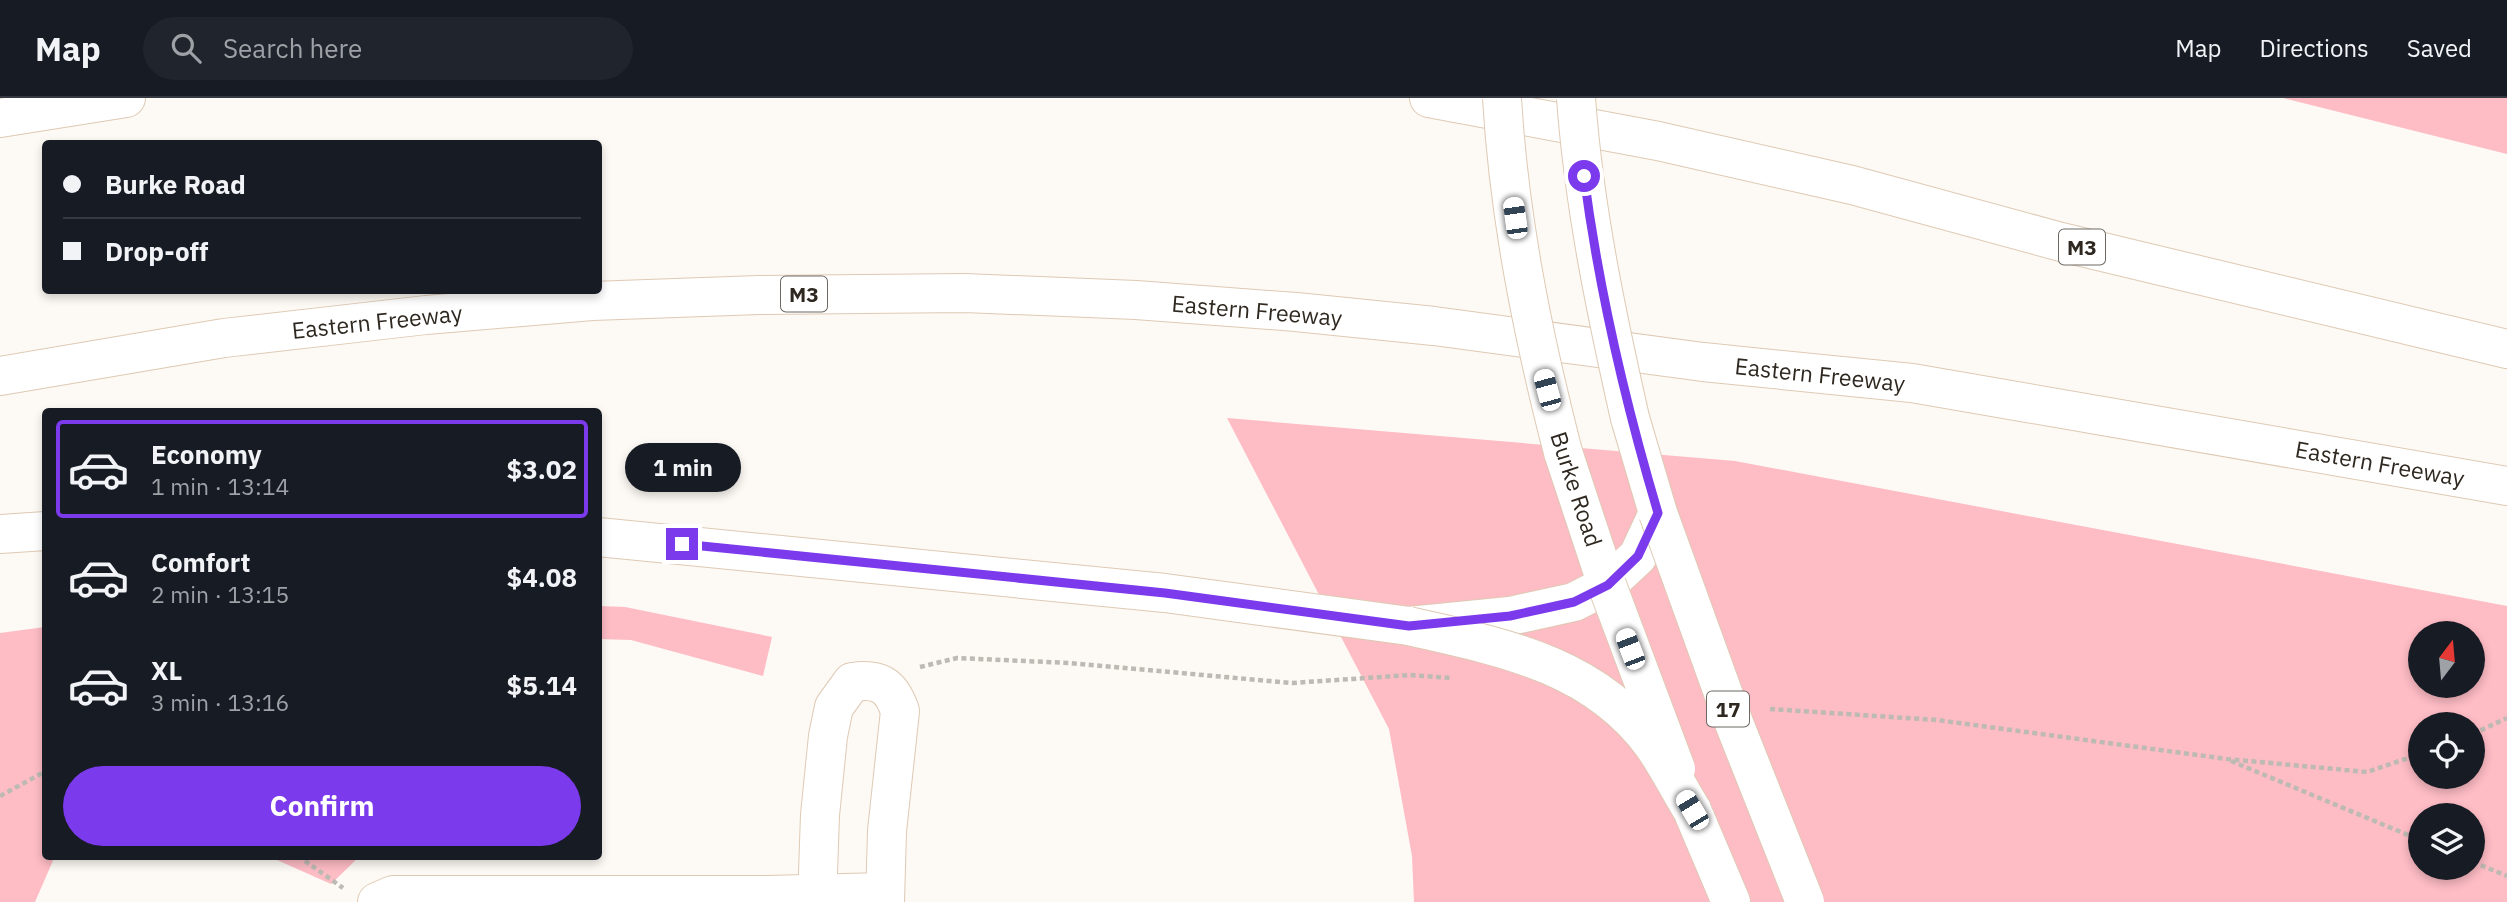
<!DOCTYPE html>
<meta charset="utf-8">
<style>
:root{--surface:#171b24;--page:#20242c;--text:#f1f3f6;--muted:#9ea1a6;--line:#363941;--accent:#7c3aed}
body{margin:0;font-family:"IBM Plex Sans",sans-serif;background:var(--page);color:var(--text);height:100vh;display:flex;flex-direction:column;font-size:26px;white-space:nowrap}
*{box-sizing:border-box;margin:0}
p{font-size:23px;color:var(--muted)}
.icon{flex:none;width:38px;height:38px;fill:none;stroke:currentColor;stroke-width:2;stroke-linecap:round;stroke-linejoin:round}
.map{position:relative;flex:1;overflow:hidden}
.drawer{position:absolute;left:42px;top:310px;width:560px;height:452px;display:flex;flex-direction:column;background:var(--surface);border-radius:7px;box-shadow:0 4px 10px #0003}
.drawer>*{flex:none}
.hud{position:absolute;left:42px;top:42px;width:560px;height:154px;border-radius:7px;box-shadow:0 4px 10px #0003;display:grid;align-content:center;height:154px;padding:0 21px;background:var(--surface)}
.needle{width:46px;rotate:16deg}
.buttons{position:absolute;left:2408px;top:523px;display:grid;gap:14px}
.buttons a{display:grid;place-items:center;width:77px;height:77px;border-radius:50%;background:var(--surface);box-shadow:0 4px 10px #0003;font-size:35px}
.end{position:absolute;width:32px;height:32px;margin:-16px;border:9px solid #7c3aed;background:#fff;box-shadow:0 0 0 4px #fff}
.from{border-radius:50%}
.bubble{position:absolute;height:49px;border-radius:24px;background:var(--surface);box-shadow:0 4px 10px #0003;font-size:23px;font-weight:700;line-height:49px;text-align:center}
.car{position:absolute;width:21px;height:42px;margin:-21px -10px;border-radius:9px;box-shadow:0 0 5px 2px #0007;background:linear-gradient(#fff 24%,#345 0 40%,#fff 0 76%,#345 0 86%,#fff 0)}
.hud b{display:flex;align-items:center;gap:24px;height:66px;font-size:26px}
.hud b+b{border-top:2px solid var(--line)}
.hud i{width:18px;height:18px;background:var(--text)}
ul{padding:12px 0 0;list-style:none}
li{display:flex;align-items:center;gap:21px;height:98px;margin:0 14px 10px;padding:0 7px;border:4px solid transparent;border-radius:7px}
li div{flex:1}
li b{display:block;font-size:26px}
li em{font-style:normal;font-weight:700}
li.current{border-color:var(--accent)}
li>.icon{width:63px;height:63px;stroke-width:1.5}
.action{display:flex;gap:14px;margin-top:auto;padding:14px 21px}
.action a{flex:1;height:80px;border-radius:42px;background:var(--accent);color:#fff;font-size:28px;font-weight:700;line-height:80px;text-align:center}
header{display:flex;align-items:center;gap:42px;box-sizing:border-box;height:98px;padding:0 35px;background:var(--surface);border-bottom:2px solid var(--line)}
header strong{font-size:33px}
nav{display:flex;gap:38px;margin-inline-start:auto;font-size:24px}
.search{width:490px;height:63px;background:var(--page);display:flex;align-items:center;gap:18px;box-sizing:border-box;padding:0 24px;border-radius:38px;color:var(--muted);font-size:26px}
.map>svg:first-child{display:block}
.green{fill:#febcc5;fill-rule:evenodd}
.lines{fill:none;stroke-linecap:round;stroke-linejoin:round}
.minor-casing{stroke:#decab4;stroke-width:40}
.major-casing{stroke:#decab4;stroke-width:40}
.highway-casing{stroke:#decab4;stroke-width:40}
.path{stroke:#bdb9b3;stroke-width:4.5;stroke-dasharray:5 3.5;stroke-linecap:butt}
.minor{stroke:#fff;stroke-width:38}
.major{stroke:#fff;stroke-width:38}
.highway{stroke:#fff;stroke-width:38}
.major-bridge-casing{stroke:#decab4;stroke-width:40;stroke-linecap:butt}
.highway-bridge-casing{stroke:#decab4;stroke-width:40;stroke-linecap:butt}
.major-bridge{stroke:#fff;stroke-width:38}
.highway-bridge{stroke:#fff;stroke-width:38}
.route{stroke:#7c3aed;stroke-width:9}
.labels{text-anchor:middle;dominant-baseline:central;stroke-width:5;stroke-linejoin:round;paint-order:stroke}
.shield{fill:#fff;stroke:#6d6863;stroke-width:2}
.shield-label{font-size:21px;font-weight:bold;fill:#2f2820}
.street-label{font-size:23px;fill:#2f2820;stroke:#fff}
</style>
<header>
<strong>Map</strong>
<div class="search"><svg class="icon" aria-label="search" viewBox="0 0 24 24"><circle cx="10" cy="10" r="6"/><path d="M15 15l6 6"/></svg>Search here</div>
<nav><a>Map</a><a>Directions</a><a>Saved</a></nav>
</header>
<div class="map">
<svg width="2507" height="804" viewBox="0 0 2507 804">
<rect width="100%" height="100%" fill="#fdf9f4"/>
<path class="green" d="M2283,0H2507V56Z
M1227,320L1735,363L2507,508V804H1414L1412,758L1389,631ZM2420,536H2473V588H2420ZM2420,626H2473V679H2420ZM2420,718H2473V770H2420Z
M599,508L625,509L772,539L763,578L631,542L599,541Z
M45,529L46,758H55L35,804H0V535Z
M268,758H360L331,786Z"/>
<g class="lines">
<defs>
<path id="minor" d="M377,804L393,797H767L884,794
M817,804L820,717L828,638L834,609L852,584C879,580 891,587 900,613L887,733L885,804"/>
<path id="major" d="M1630,320L1658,415
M1563,354L1607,487
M1692,712L1731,804"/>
<path id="highway" d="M1429,0L1658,43L1852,87L2061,144L2507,251
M0,20L126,0
M0,278L224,240L426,217L592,203L759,197L965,195L1136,202L1296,214L1434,228L1703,264L1912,285L2507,388
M0,436L46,433
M598,439L1165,495L1409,528L1510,518L1574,504L1607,487L1638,458L1658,415"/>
</defs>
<use href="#minor" class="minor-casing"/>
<use href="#major" class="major-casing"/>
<use href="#highway" class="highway-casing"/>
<path class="path" d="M920,569L957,560L1069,565L1292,585L1410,577L1451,580
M1770,611L1937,622L2227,661L2367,674L2420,656
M2473,636L2507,620
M2231,663L2420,742
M0,698L46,673
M298,758L343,790
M2473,764L2507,778"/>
<use href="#minor" class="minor"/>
<use href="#major" class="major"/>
<use href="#highway" class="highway"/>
<defs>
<path id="major-bridge" d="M1502,0C1509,120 1533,238 1563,354
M1576,0C1584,109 1606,214 1630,320
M1658,415L1734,625L1805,804
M1607,487L1676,671"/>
<path id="highway-bridge" d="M1409,528C1501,549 1594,566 1653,647C1667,667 1679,691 1692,712"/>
</defs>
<use href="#major-bridge" class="major-bridge-casing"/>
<use href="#highway-bridge" class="highway-bridge-casing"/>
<use href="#major-bridge" class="major-bridge"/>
<use href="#highway-bridge" class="highway-bridge"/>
</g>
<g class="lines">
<path class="route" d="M682,446L1165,495L1409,528L1510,518L1574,504L1608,487L1638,458L1658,415C1625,304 1599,193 1584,78"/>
</g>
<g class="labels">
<g class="shield">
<rect x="2059" y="131.5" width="46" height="35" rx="5"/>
<rect x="781" y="178.5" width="46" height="35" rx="5"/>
<rect x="1707" y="593.5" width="42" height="35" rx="5"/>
</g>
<g class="shield-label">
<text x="2082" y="149">M3</text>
<text x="804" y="196">M3</text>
<text x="1728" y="611">17</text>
</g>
<g class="street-label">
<text transform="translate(1257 212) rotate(5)">Eastern Freeway</text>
<text transform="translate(377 223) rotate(-6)">Eastern Freeway</text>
<text transform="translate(1820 276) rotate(6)">Eastern Freeway</text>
<text transform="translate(2380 365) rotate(10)">Eastern Freeway</text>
<text transform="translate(1577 391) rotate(72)">Burke Road</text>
</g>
</g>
</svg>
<div class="buttons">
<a><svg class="needle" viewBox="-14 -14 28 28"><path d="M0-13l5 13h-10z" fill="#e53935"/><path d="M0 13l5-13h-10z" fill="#9ea1a6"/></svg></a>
<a><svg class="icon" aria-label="locate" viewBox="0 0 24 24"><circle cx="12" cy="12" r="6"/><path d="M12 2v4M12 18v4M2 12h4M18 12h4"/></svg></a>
<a><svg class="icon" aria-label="layers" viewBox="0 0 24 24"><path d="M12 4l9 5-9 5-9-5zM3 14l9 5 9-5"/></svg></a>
</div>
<i class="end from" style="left:1584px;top:78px"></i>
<i class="end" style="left:682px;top:446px"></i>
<div class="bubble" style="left:625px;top:345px;width:116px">1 min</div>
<i class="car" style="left:1515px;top:120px;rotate:352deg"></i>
<i class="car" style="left:1547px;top:292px;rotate:345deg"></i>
<i class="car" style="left:1630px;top:551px;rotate:339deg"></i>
<i class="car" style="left:1692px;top:712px;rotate:329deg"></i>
<div class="hud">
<b><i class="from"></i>Burke Road</b>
<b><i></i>Drop-off</b>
</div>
<section class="drawer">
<ul>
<li class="current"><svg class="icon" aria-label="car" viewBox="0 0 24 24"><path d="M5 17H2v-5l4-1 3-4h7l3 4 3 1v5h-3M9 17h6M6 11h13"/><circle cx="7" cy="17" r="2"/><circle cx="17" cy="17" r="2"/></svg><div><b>Economy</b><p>1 min · 13:14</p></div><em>$3.02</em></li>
<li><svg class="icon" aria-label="car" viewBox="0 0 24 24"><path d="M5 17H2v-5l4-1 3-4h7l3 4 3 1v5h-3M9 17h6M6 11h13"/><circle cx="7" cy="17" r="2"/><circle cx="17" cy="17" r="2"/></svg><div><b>Comfort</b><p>2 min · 13:15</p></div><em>$4.08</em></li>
<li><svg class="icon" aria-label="car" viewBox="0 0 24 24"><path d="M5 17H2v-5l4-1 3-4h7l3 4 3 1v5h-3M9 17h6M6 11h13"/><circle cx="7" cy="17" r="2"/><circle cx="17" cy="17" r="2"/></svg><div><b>XL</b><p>3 min · 13:16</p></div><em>$5.14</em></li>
</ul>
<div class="action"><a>Confirm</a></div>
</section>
</div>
